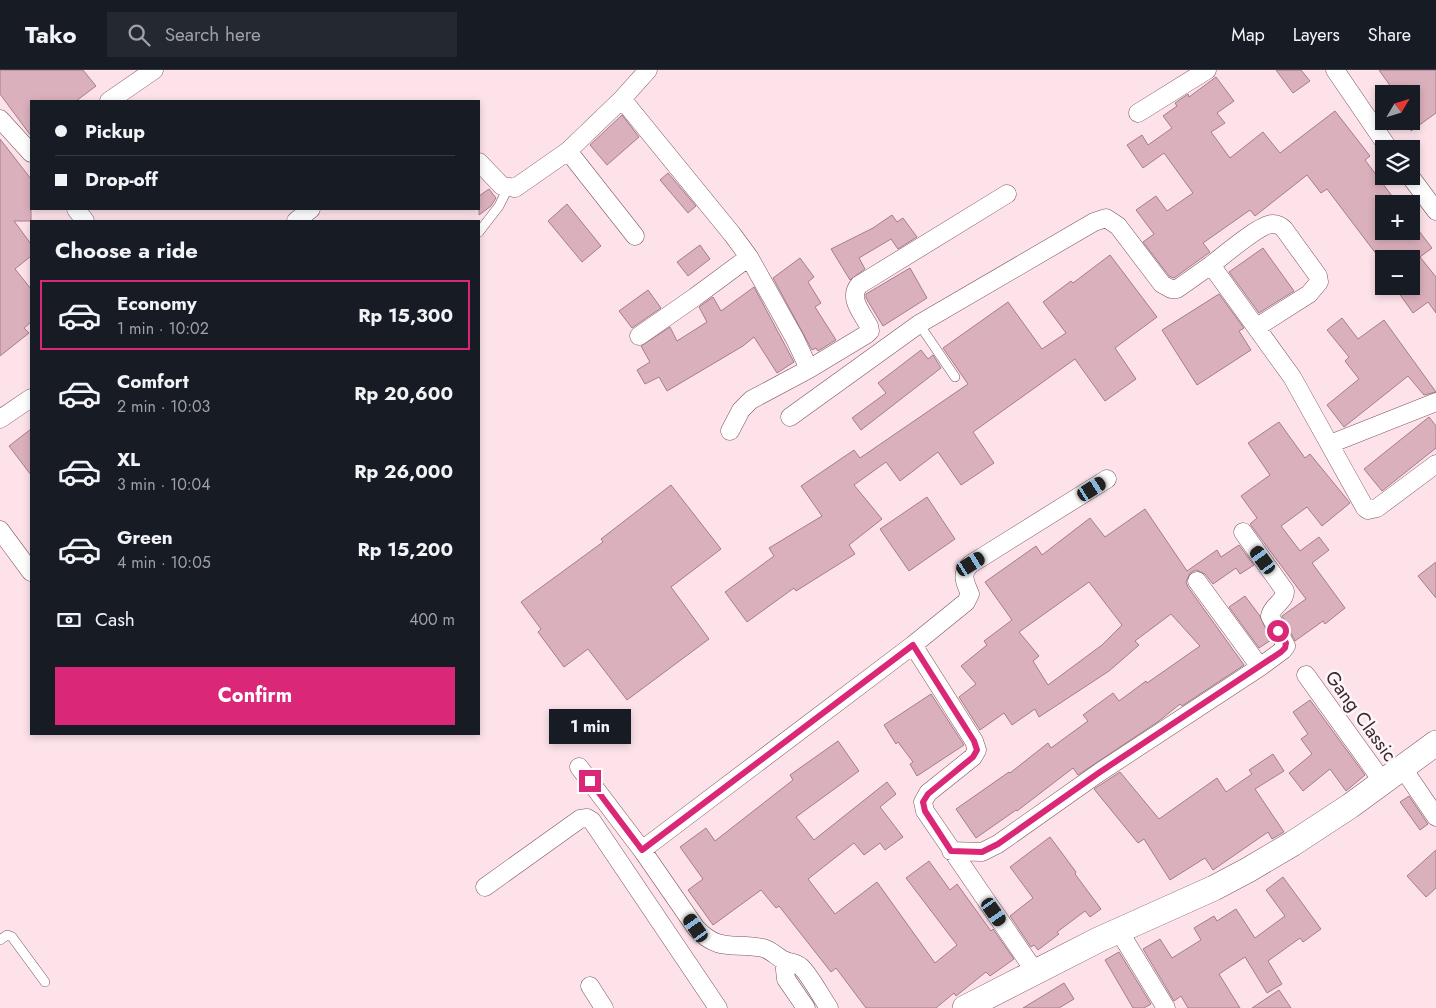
<!DOCTYPE html>
<meta charset="utf-8">
<style>
:root{--surface:#171b24;--page:#242831;--text:#f1f3f6;--muted:#9ea1a6;--line:#363941;--accent:#db2777}
body{margin:0;font-family:Jost,sans-serif;background:var(--page);color:var(--text);height:100vh;display:flex;flex-direction:column;font-size:19px;white-space:nowrap}
*{box-sizing:border-box;margin:0}
p{font-size:16px;color:var(--muted)}
.icon{flex:none;width:28px;height:28px;fill:none;stroke:currentColor;stroke-width:2;stroke-linecap:round;stroke-linejoin:round}
.map{position:relative;flex:1;overflow:hidden}
.sheet{position:absolute;left:30px;top:150px;width:450px;height:515px;display:flex;flex-direction:column;background:var(--surface);border-radius:0px;box-shadow:0 2px 8px #0003}
.sheet>*{flex:none}
.guide{position:absolute;left:30px;top:30px;width:450px;height:110px;border-radius:0px;box-shadow:0 2px 8px #0003;display:grid;align-content:center;height:110px;padding:0 25px;background:var(--surface)}
.needle{width:32px;rotate:52deg}
.controls{position:absolute;left:1375px;top:15px;display:grid;gap:10px}
.controls a{display:grid;place-items:center;width:45px;height:45px;border-radius:0px;background:var(--surface);box-shadow:0 2px 8px #0003;font-size:25px}
.end{position:absolute;width:22px;height:22px;margin:-11px;border:6px solid #db2777;background:#fff;box-shadow:0 0 0 2px #fff}
.from{border-radius:50%}
.bubble{position:absolute;height:35px;border-radius:0px;background:var(--surface);box-shadow:0 2px 8px #0003;font-size:16px;font-weight:700;line-height:35px;text-align:center}
.car{position:absolute;width:15px;height:30px;margin:-15px -8px;border-radius:6px;box-shadow:0 0 4px 1px #0007;background:linear-gradient(#222 24%,#8ab4d8 0 40%,#222 0 76%,#8ab4d8 0 86%,#222 0)}
.guide b{display:flex;align-items:center;gap:18px;height:48px;font-size:19px}
.guide b+b{border-top:1px solid var(--line)}
.guide i{width:12px;height:12px;background:var(--text)}
ul{padding:0;list-style:none}
li{display:flex;align-items:center;gap:15px;height:70px;margin:0 10px 8px;padding:0 15px;border:2px solid transparent;border-radius:0px}
li div{flex:1}
li b{display:block;font-size:19px}
li em{font-style:normal;font-weight:700}
li.selected{border-color:var(--accent)}
li>.icon{width:45px;height:45px;stroke-width:1.5}
h2{padding:0 25px;font-size:22px;line-height:60px}
.pay{display:flex;align-items:center;gap:12px;height:55px;padding:0 25px;font-size:19px}
.pay p{margin-inline-start:auto}
.button{display:flex;gap:10px;margin-top:auto;padding:10px 25px}
.button a{flex:1;height:58px;border-radius:0px;background:var(--accent);color:#fff;font-size:20px;font-weight:700;line-height:58px;text-align:center}
header{display:flex;align-items:center;gap:30px;box-sizing:border-box;height:70px;padding:0 25px;background:var(--surface);border-bottom:1px solid var(--line)}
header strong{font-size:24px}
nav{display:flex;gap:28px;margin-inline-start:auto;font-size:18px}
.search{width:350px;height:45px;background:var(--page);display:flex;align-items:center;gap:12px;box-sizing:border-box;padding:0 18px;border-radius:0px;color:var(--muted);font-size:19px}
.map>svg:first-child{display:block}
.building{fill:#dbb0bd;stroke:#a67d8a;fill-rule:evenodd}
.lines{fill:none;stroke-linecap:round;stroke-linejoin:round}
.lane-casing{stroke:#7a5461;stroke-width:10}
.street-casing{stroke:#7a5461;stroke-width:19}
.secondary-casing{stroke:#7a5461;stroke-width:26}
.lane{stroke:#fff;stroke-width:9}
.street{stroke:#fff;stroke-width:18}
.secondary{stroke:#fff;stroke-width:25}
.route{stroke:#db2777;stroke-width:6}
.labels{text-anchor:middle;dominant-baseline:central;stroke-width:5;stroke-linejoin:round;paint-order:stroke}
.street-label{font-size:19px;fill:#39282e;stroke:#fef5f8}
</style>
<header>
<strong>Tako</strong>
<div class="search"><svg class="icon" aria-label="search" viewBox="0 0 24 24"><circle cx="10" cy="10" r="6"/><path d="M15 15l6 6"/></svg>Search here</div>
<nav><a>Map</a><a>Layers</a><a>Share</a></nav>
</header>
<div class="map">
<svg width="1436" height="938" viewBox="0 0 1436 938">
<rect width="100%" height="100%" fill="#fde2ea"/>
<path class="building" d="M0,0H83L96,16L76,31H31V66L0,24Z
M1276,0H1301L1310,11L1293,23Z
M1379,0H1436V43L1411,61V24H1396Z
M1216,7L1234,31L1217,43L1225,53L1211,62L1230,88L1263,62L1280,83L1335,41L1370,86L1365,90L1398,134H1384V161H1419L1432,178L1420,187L1436,207V243L1428,232L1413,243L1394,216H1411V189H1380L1327,119L1321,123L1307,105L1255,146L1250,140L1203,173L1210,182L1174,208L1169,206L1143,172L1154,164L1136,140L1156,126L1167,141L1193,123L1164,83L1143,98L1127,75L1142,65L1148,75L1172,58L1163,46L1177,36L1175,33L1188,24L1189,27Z
M622,45L639,67L607,95L590,75Z
M0,69L31,109V151H14L31,174V186L15,199L31,219V252L24,258L29,263L0,286Z
M668,103L696,136L688,143L660,110Z
M489,119L496,128L491,136L479,145V126Z
M567,134L601,176L582,192L548,151Z
M892,145L897,152L903,148L917,167L898,179L891,169L859,188L865,199L850,210L831,179L873,158Z
M700,175L710,189L688,206L677,192Z
M1263,178L1294,221L1259,243L1229,202Z
M1110,185L1157,247L1115,278L1136,309L1105,331L1075,289L973,362L994,393L961,415L938,382L900,411L886,392L854,415L882,449L849,475L855,484L796,521L794,518L747,552L725,522L774,486L769,478L822,446L801,416L854,380L860,388L968,314L943,278L1008,232L1042,279L1066,263L1043,232L1071,211L1073,213Z
M800,188L814,207L808,212L821,233L815,237L836,270L818,281L816,278L812,280L773,208Z
M910,198L927,228L883,256L866,228V224Z
M754,217L794,292L777,303L754,267L743,276L667,321L659,307L645,314L637,300L650,292L641,276L670,257L677,271L707,252L699,237L713,227L721,241Z
M648,220L661,238L632,258L619,241Z
M1219,224L1244,258L1239,261L1251,280L1197,315L1162,260Z
M1342,248L1358,269L1384,250L1436,322L1424,325L1408,306L1344,357L1327,335L1359,309L1345,291L1349,287L1327,260Z
M921,280L928,289L933,285L941,298L861,360L852,348L886,323L878,313Z
M1429,347L1436,356V378L1382,421L1364,399Z
M1279,352L1305,388L1310,384L1350,433L1322,456L1307,437L1281,456L1300,481L1319,467L1329,480L1312,493L1345,538L1325,554L1323,551L1295,571L1282,546L1306,529L1250,454L1257,448L1241,426L1270,405L1248,373Z
M31,359V405L9,376Z
M671,415L721,479L671,517L709,569L627,630L588,579L564,597L538,562L541,559L521,532L603,472L601,469Z
M927,427L955,469L909,501L880,459Z
M1145,439L1187,501L1217,480L1221,487L1239,475L1254,495L1240,504L1236,498L1213,514L1205,504L1196,500L1190,503L1186,512L1188,517L1244,595L1182,636L1180,634L1159,651L1078,705L1073,698L1017,741L1016,740L976,768L956,739L1009,702L1010,703L1048,673L1051,678L1088,651L1083,645L1113,623L1119,631L1146,611L1147,613L1200,576L1171,544L1135,571L1139,575L1109,601L1039,647L1035,639L1012,655L1004,643L980,660L959,627L976,614L961,596L987,575L984,571L1012,550L985,512L1036,476L1042,485L1090,448L1105,467ZM1089,512L1122,555L1102,575L1048,615L1033,591L1039,586L1019,562Z
M1436,492V528L1418,506Z
M1245,526L1260,546L1271,570L1259,578L1229,537Z
M931,624L964,675L917,706L910,694L913,692L898,672L896,674L884,655Z
M1310,630L1365,705L1346,721L1330,699L1303,721L1289,703L1312,684L1301,669L1308,664L1293,642Z
M838,671L859,701L796,747L814,770L887,712L896,724L880,737L903,767L885,780L880,773L864,785L854,773L808,809L835,844L877,812L935,893L957,875L906,808L929,791L950,820L957,814L991,861L993,859L1014,889L990,906L986,902L956,926L954,923L936,938H866L836,898L831,902L779,836L776,838L761,820L713,855L688,820L703,809L680,777L706,758L715,771L793,710L790,705Z
M1273,684L1284,701L1255,719L1284,762L1272,769L1268,762L1213,800L1205,788L1170,810L1144,769L1138,773L1094,719L1120,702L1159,749L1217,708L1226,722L1252,704L1249,700Z
M1409,726L1428,754L1420,760L1400,732Z
M1050,767L1076,802L1075,804L1101,839L1090,847L1085,841L1057,862L1059,864L1038,880L1034,875L1031,877L1010,846L1033,828L1010,797Z
M1436,780V818L1426,827L1407,806Z
M1283,807L1321,859L1303,872L1300,868L1268,891L1282,914L1267,923L1245,887L1219,904L1240,938H1188L1181,926L1174,931L1143,879L1160,869L1172,888L1201,870L1194,858L1214,846L1217,851L1236,839L1255,868L1285,846L1266,820Z
M1119,882L1151,934L1144,938H1133L1105,890Z
M1064,913L1074,929L1059,938H1023Z
M1279,920L1291,938H1252Z"/>
<g class="lines">
<defs>
<path id="lane" d="M479,162L499,136L508,118
M919,254L955,307
M0,870L7,865L12,867L45,912"/>
<path id="street" d="M1335,0L1389,79
M622,29L732,164L749,187L795,269L809,299
M109,31L154,0
M1138,43L1207,0
M0,49L31,83
M568,81L635,166
M479,92L502,116L515,118L568,81L622,29L648,0
M1410,106L1436,141
M76,139L85,151
M296,151L311,139
M1211,195C1223,186 1261,153 1273,154C1278,154 1281,156 1284,159L1318,206L1319,212L1309,224L1257,257
M639,266L695,227L749,187
M790,347L919,254L1094,152L1106,148L1118,156L1162,214L1171,219H1177L1211,195L1292,307L1365,438L1368,440L1377,438L1436,394
M0,349L31,328
M730,361L741,340L751,330L809,299L867,264L870,261L869,256C862,243 848,228 859,215L1007,124
M1330,374L1436,332
M0,460L31,502
M1243,462L1285,521C1285,532 1272,535 1270,546L1286,576L1283,580L1260,597
M913,575L974,671L977,680L973,687L928,723L923,732L925,741L1036,903
M1306,605L1383,712
M579,697L642,780L696,858C719,883 734,872 763,878C771,880 776,886 783,890C789,893 796,892 801,897C809,904 822,928 829,938
M1402,697L1436,747
M642,780L913,575L966,532L970,524C965,512 960,504 971,494L1107,409
M951,781L982,782L998,774L1100,702L1260,597L1197,511
M485,817L580,749L587,748L592,751L718,938
M1119,861L1166,938
M784,890L786,909L806,938
M590,916L604,938"/>
<path id="secondary" d="M965,938L1098,870L1214,818L1248,800L1292,774L1350,736L1436,673"/>
</defs>
<use href="#lane" class="lane-casing"/>
<use href="#street" class="street-casing"/>
<use href="#secondary" class="secondary-casing"/>
<use href="#lane" class="lane"/>
<use href="#street" class="street"/>
<use href="#secondary" class="secondary"/>
</g>
<g class="lines">
<path class="route" d="M590,711L642,780L913,575L974,671L977,680L973,687L928,724L923,732L925,741L951,781L982,782L998,774L1100,702L1281,582L1285,578L1286,573L1278,561"/>
</g>
<g class="labels">
<g class="street-label">
<text transform="translate(1361 646) rotate(54)">Gang Classic</text>
</g>
</g>
</svg>
<div class="controls">
<a><svg class="needle" viewBox="-14 -14 28 28"><path d="M0-13l5 13h-10z" fill="#e53935"/><path d="M0 13l5-13h-10z" fill="#9ea1a6"/></svg></a>
<a><svg class="icon" aria-label="layers" viewBox="0 0 24 24"><path d="M12 4l9 5-9 5-9-5zM3 14l9 5 9-5"/></svg></a>
<a>+</a>
<a>−</a>
</div>
<i class="end from" style="left:1278px;top:561px"></i>
<i class="end" style="left:590px;top:711px"></i>
<div class="bubble" style="left:549px;top:639px;width:82px">1 min</div>
<i class="car" style="left:1092px;top:419px;rotate:58deg"></i>
<i class="car" style="left:1263px;top:490px;rotate:324deg"></i>
<i class="car" style="left:971px;top:494px;rotate:58deg"></i>
<i class="car" style="left:994px;top:842px;rotate:145deg"></i>
<i class="car" style="left:696px;top:858px;rotate:325deg"></i>
<div class="guide">
<b><i class="from"></i>Pickup</b>
<b><i></i>Drop-off</b>
</div>
<section class="sheet">
<h2>Choose a ride</h2>
<ul>
<li class="selected"><svg class="icon" aria-label="car" viewBox="0 0 24 24"><path d="M5 17H2v-5l4-1 3-4h7l3 4 3 1v5h-3M9 17h6M6 11h13"/><circle cx="7" cy="17" r="2"/><circle cx="17" cy="17" r="2"/></svg><div><b>Economy</b><p>1 min · 10:02</p></div><em>Rp 15,300</em></li>
<li><svg class="icon" aria-label="car" viewBox="0 0 24 24"><path d="M5 17H2v-5l4-1 3-4h7l3 4 3 1v5h-3M9 17h6M6 11h13"/><circle cx="7" cy="17" r="2"/><circle cx="17" cy="17" r="2"/></svg><div><b>Comfort</b><p>2 min · 10:03</p></div><em>Rp 20,600</em></li>
<li><svg class="icon" aria-label="car" viewBox="0 0 24 24"><path d="M5 17H2v-5l4-1 3-4h7l3 4 3 1v5h-3M9 17h6M6 11h13"/><circle cx="7" cy="17" r="2"/><circle cx="17" cy="17" r="2"/></svg><div><b>XL</b><p>3 min · 10:04</p></div><em>Rp 26,000</em></li>
<li><svg class="icon" aria-label="car" viewBox="0 0 24 24"><path d="M5 17H2v-5l4-1 3-4h7l3 4 3 1v5h-3M9 17h6M6 11h13"/><circle cx="7" cy="17" r="2"/><circle cx="17" cy="17" r="2"/></svg><div><b>Green</b><p>4 min · 10:05</p></div><em>Rp 15,200</em></li>
</ul>
<div class="pay"><svg class="icon" aria-label="cash" viewBox="0 0 24 24"><path d="M3 7h18v10H3z"/><circle cx="12" cy="12" r="2"/></svg>Cash<p>400 m</p></div>
<div class="button"><a>Confirm</a></div>
</section>
</div>
